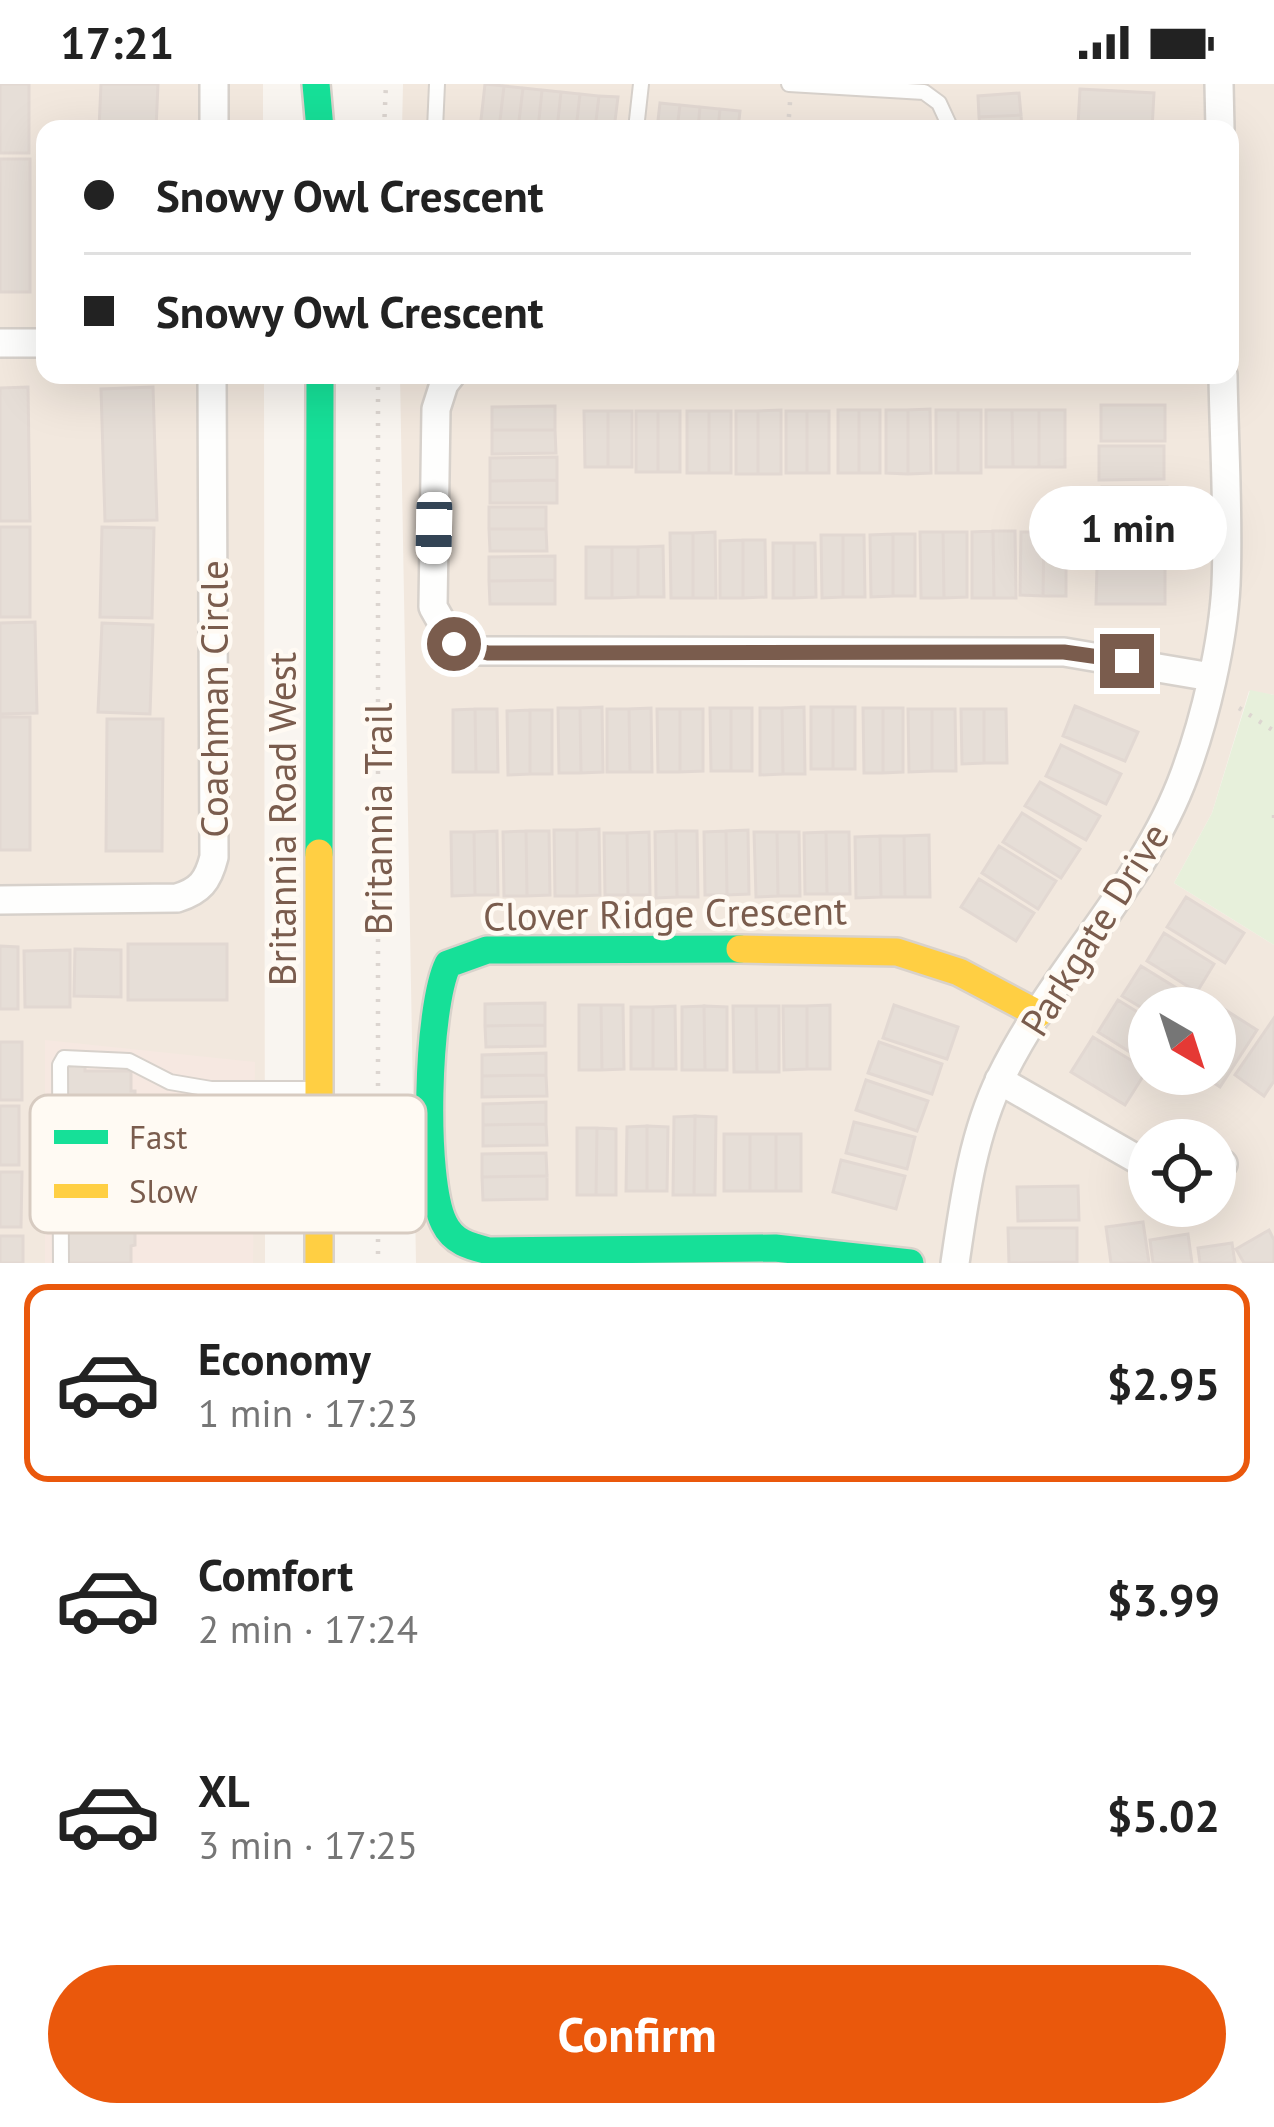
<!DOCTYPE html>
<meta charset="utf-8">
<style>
:root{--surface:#fff;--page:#f2f2f2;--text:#222;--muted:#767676;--line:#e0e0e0;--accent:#ea580c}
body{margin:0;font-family:"PT Sans",sans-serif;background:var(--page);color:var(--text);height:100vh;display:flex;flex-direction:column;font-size:45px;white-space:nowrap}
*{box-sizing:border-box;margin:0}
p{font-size:39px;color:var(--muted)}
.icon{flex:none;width:66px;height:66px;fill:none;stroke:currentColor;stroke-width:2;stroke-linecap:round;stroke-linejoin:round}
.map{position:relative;height:1179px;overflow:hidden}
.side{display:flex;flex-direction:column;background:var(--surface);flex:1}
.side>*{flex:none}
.top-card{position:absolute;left:36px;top:36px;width:1203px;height:264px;border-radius:24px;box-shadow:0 12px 48px #0002;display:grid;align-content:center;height:264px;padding:0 48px;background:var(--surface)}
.needle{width:78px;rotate:141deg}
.buttons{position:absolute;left:1128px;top:903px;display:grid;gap:24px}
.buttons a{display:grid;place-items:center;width:108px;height:108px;border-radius:50%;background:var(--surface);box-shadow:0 12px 48px #0002;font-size:60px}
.end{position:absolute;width:54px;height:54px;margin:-27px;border:15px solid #7a5c4d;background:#fff;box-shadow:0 0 0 6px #fff}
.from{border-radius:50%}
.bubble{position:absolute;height:84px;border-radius:42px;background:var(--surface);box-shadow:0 12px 48px #0002;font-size:39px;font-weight:700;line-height:84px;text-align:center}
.car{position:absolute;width:36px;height:72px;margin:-36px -18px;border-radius:15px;box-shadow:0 0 9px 3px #0007;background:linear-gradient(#fff 24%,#345 0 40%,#fff 0 76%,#345 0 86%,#fff 0)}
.top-card b{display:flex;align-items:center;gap:42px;height:114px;font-size:45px}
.top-card b+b{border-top:3px solid var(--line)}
.top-card i{width:30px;height:30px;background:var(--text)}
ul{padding:21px 0 0;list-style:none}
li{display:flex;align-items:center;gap:36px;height:198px;margin:0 24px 18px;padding:0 24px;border:6px solid transparent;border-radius:24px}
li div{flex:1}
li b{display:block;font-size:45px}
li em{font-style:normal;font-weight:700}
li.active{border-color:var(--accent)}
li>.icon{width:108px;height:108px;stroke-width:1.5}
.button{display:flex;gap:24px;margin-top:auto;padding:24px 48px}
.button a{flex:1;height:138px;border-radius:72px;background:var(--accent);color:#fff;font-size:48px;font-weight:700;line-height:138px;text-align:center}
.status{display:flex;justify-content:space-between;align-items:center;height:84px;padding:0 60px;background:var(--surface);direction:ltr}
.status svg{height:33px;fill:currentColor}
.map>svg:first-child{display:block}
.residential{fill:#f2e8de;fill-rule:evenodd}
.commercial{fill:#f6e8e1}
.green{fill:#e7f0db}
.building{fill:#e6ded7;stroke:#e2d8d2;stroke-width:3}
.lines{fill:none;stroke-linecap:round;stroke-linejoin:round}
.lane-casing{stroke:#d7d1cb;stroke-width:18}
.street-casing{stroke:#d7d1cb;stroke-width:32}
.fast-casing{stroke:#d9d2cb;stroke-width:32}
.slow-casing{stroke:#d9d2cb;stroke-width:32}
.path{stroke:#dcd5d0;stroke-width:4.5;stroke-dasharray:3 9;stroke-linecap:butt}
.lane{stroke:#fefefd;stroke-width:14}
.street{stroke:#fefefd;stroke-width:27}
.fast{stroke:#16e098;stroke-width:27}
.slow{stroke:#ffcf43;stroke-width:27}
.route{stroke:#7a5c4d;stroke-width:15}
.labels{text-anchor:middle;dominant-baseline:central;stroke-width:9;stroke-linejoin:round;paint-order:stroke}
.street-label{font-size:39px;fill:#7a5c4d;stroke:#fffaf3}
.key{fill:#fffaf3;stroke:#d7cbc1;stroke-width:3}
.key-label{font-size:33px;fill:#7a5c4d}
</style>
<div class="status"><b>17:21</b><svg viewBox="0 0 49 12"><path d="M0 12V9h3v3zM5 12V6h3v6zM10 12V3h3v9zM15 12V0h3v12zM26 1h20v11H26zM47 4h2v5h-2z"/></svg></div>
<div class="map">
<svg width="1274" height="1179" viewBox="0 0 1274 1179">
<rect width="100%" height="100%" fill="#f9f5f0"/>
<path class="residential" d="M0,0H263V45H45V291H264L265,1179H0Z
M403,0H1274V611L1249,607L1212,729L1174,799L1274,861V1179H416L400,291H1230V45H402ZM1149,924H1215V990H1149ZM1149,1056H1215V1122H1149Z"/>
<path class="commercial" d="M45,956L255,978L253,1179H45Z"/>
<path class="green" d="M1250,606L1274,611V861L1174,799L1212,729Z"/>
<path class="building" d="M0,0H29V69H0Z
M101,0H158L156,45H99Z
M485,0L504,2L499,45H480Z
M504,2L523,4L518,45H499Z
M523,4L542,6L538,45H518Z
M1080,5L1154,9L1152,45L1078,41Z
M542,6L561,8L557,45H538Z
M561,8L580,10L576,45H557Z
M1019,9L1021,31L979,33L978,12Z
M580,10L599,12L595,45H576Z
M599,12L618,13L614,45H595Z
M660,19L680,21L677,45H657Z
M680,21L700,23L698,45H677Z
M700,23L720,25L718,45H698Z
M720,25L740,27L738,45H718Z
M1021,31L1022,45H980L979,33Z
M0,75H30V208H0Z
M28,303L30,437H0V304Z
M153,303L157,436L105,437L101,305Z
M1101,321H1165V357H1101Z
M555,322V346H492V323Z
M930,325L931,389L908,390V326Z
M781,326V390H758V327Z
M838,326H859V389H838Z
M859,326H880V389H859Z
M886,326H908V390L886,389Z
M936,326H958V389H936Z
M958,326H981V389H958Z
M986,326H1012L1013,383H986Z
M1012,326H1039V383H1013Z
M1039,326H1065V383H1039Z
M584,327H608V383H585Z
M608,327H632V383H608Z
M636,327H658V388H636Z
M658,327H680V388H658Z
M687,327H709V389H687Z
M709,327H731V389H709Z
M736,327H758V390H736Z
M786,327H807V389H786Z
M807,327H829V389H807Z
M492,346H555L556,369L492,370Z
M1099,362H1164V395L1099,396Z
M557,373V396L490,397V374Z
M557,396V419H490V397Z
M1102,403H1167V436H1101Z
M489,423H546V445H489Z
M0,443H30V533H0Z
M102,443L154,444L152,534L100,533Z
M1102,443H1168V474L1102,475Z
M489,445H546L547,467H490Z
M993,447L994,514H972V448Z
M993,447H1015L1016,514H994Z
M715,448L716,514H693V449Z
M920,448H943L944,514H921Z
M943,448H967V513L944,514Z
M1021,448H1044L1043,512L1020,511Z
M1044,448L1066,449V512H1043Z
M670,449H693V514H671Z
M893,450V512L871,513L870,451Z
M893,450H915V512H893Z
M821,451H843V513L822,514Z
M843,451H864L865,513H843Z
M743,456V514H720V457Z
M743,456H765L766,513L743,514Z
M773,459H794V514H773Z
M794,459H815L816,513L794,514Z
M663,462L664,513H638V463Z
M586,463H612V514H586Z
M612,463H638V513L612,514Z
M555,472V496L489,497V473Z
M1097,482L1165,483V520H1096Z
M555,496V520H490L489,497Z
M35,538L37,629L0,630V539Z
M102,539L153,541L150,630L98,628Z
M1075,622L1138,648L1125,677L1063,652Z
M602,623L603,688L581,689L580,624Z
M804,623L805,690H783L782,624Z
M811,623H833V685H811Z
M833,623H855V685H833Z
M558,624H580L581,689H559Z
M651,624L652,688H630L629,625Z
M710,624H731V687H711Z
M731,624H752V687H731Z
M760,624H782L783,690L760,691Z
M863,624H883V689H864Z
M883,624H903V688L883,689Z
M475,625L476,688H453V626Z
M475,625H497L498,688H476Z
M607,625H629L630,688H607Z
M657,625H680V688H658Z
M680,625H703V687L680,688Z
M908,625H932V687L909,688Z
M932,625H955L956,687H932Z
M961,625H984V679L962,680Z
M984,625H1006L1007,679H984Z
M530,626V690L508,691L507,627Z
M530,626H552V690H530Z
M0,633H30V766H0Z
M107,635H163L162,767H106Z
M1061,661L1121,690L1106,720L1046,692Z
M1040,698L1100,732L1086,756L1025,722Z
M1022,729L1080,765L1061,794L1003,758Z
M599,745L600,811L577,812V746Z
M554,746H577V812H555Z
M748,746L749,810L727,811L726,747Z
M497,747L498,811H475L474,748Z
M526,747L527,812H504L503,748Z
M526,747H549L550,811L527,812Z
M676,747L677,813L656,814L655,748Z
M676,747H697L698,813H677Z
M726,747L727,811H705L704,748Z
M451,748H474L475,811L452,812Z
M649,748L650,811H628L627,749Z
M754,748H777L778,812L756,813Z
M777,748H799L800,812H778Z
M826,748L827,810H805L804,749Z
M826,748H849L850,810H827Z
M604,749H627L628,811H605Z
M929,751L930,813H905L904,752Z
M880,752L881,813L856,814L855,753Z
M880,752H904L905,813H881Z
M999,762L1056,797L1038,825L982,789Z
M979,795L1034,829L1016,857L961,823Z
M1186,813L1244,849L1225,879L1167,843Z
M1164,849L1214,880L1197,908L1147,877Z
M128,860H227V916H128Z
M0,862L18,863V925H0Z
M75,865L121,866V913L74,912Z
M70,866V923H25L24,867Z
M1141,882L1196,916L1191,924H1149V928L1122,912Z
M1118,916L1149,935V980L1098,948Z
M545,919V941L485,942V920Z
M579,921H601L602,986H579Z
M601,921H623L624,985L602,986Z
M830,921V985H807V922Z
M894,921L958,943L947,975L883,954Z
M675,922L676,985H653V923Z
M704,922L727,923V986H705Z
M704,922L705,986H682V923Z
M733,922H756L757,988H734Z
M756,922H779V988H757Z
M783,922H807V985L784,986Z
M631,923H653V985H631Z
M1224,925L1257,946L1220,1003L1200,990H1215V939Z
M1274,934V997L1264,1012L1235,991Z
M545,941V962L486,963L485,942Z
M1093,953L1147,986L1125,1021L1071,988Z
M0,958H22V1016H0Z
M879,958L942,980L932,1010L868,989Z
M546,969V991L482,992V971Z
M63,975H85V987H131V1007H135V1161L131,1162V1179H63Z
M546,991L547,1012L482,1013V992Z
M866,996L928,1017L917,1047L856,1026Z
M546,1018V1040L483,1041V1020Z
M0,1022H19V1081H0Z
M695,1032L694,1111H673L674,1033Z
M695,1032L716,1033L715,1111H694Z
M854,1038L915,1053L907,1085L846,1069Z
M546,1040L547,1061L483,1062V1041Z
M647,1042V1107H626L627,1043Z
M647,1042L668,1043L667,1107H647Z
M577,1044H597L596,1111H577Z
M597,1044L616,1045V1111H596Z
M724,1050H750V1107H724Z
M750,1050H776V1107H750Z
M776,1050H801V1107H776Z
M546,1069L547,1092L482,1093V1070Z
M841,1076L905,1092L896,1125L833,1108Z
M0,1088H22L21,1143H0Z
M547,1092V1115L483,1116L482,1093Z
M1078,1102L1079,1136L1018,1137L1017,1103Z
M1143,1138L1149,1179H1111L1106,1143Z
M1008,1144H1077V1178L1009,1179Z
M1269,1146L1274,1156V1179H1244L1236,1165Z
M1188,1150L1192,1179H1153L1150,1156Z
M0,1152H23V1179H0Z
M1232,1159L1235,1179H1200L1198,1164Z"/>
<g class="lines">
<defs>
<path id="lane" d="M789,0L924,8L939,19L951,45
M435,45L437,0
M636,45L641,0
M61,1179L60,981L64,974L129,977L170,998L211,1005H315"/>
<path id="street" d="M1219,0L1220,45
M214,45V0
M0,259H45
M451,291L444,300L436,325L433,523L454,560L471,567L1064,568L1211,593
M0,816L177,814C200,807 208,797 214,773L212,291
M999,996L1149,1082
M1215,1081L1223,1080
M955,1179C964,1117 973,1050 1001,993C1053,886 1144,802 1185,689C1205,635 1223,559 1226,501C1229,432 1224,361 1223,291"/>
<path id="fast" d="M316,0L320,45
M319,769L320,291
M740,865L487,866L448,880C427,923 422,1095 444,1139C453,1158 469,1162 489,1167L775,1164L910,1179"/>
<path id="slow" d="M740,865L897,868L959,888L1038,930
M319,1179V769"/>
</defs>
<use href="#lane" class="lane-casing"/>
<use href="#street" class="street-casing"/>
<use href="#fast" class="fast-casing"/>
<use href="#slow" class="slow-casing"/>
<path class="path" d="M384,45L386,0
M788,45L790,18
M378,291V1179
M1239,624L1274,647
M1274,731V736"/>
<use href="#lane" class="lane"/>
<use href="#street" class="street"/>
<use href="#fast" class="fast"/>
<use href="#slow" class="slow"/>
</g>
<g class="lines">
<path class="route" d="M454,560L488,569L1064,568L1127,577"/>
</g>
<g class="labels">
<g class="street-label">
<text transform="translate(213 615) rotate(-90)">Coachman Circle</text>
<text transform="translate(281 735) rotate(-90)">Britannia Road West</text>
<text transform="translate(377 735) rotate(-90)">Britannia Trail</text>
<text transform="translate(665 829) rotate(-1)">Clover Ridge Crescent</text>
<text transform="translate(1094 845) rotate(-58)">Parkgate Drive</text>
</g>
</g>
<rect x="30" y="1011" width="396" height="138" rx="18" class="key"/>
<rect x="54" y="1046" width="54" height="14" fill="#16e098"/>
<rect x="54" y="1100" width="54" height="14" fill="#ffcf43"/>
<g class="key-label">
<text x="129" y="1065">Fast</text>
<text x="129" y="1119">Slow</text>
</g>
</svg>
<div class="buttons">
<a><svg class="needle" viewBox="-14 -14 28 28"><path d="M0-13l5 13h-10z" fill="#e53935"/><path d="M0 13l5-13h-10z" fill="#767676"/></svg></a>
<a><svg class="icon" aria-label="locate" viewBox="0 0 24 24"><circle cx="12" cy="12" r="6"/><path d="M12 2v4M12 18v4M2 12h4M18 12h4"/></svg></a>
</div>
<i class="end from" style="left:454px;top:560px"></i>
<i class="end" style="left:1127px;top:577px"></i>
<div class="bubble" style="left:1029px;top:402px;width:198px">1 min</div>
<i class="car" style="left:434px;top:444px;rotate:181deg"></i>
<div class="top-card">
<b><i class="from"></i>Snowy Owl Crescent</b>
<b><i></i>Snowy Owl Crescent</b>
</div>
</div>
<section class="side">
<ul>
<li class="active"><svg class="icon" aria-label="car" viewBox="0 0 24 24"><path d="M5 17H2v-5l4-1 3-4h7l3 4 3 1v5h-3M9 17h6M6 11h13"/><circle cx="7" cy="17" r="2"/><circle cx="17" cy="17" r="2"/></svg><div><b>Economy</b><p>1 min · 17:23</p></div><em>$2.95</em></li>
<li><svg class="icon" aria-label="car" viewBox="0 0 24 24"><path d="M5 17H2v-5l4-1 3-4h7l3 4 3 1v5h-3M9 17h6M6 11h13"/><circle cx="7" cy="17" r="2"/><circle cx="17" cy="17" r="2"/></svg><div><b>Comfort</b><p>2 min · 17:24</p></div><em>$3.99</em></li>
<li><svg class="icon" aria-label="car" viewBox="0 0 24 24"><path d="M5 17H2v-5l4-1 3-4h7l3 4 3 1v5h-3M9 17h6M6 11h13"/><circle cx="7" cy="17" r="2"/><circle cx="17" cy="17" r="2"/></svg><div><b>XL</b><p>3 min · 17:25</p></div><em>$5.02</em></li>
</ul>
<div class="button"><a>Confirm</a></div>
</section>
